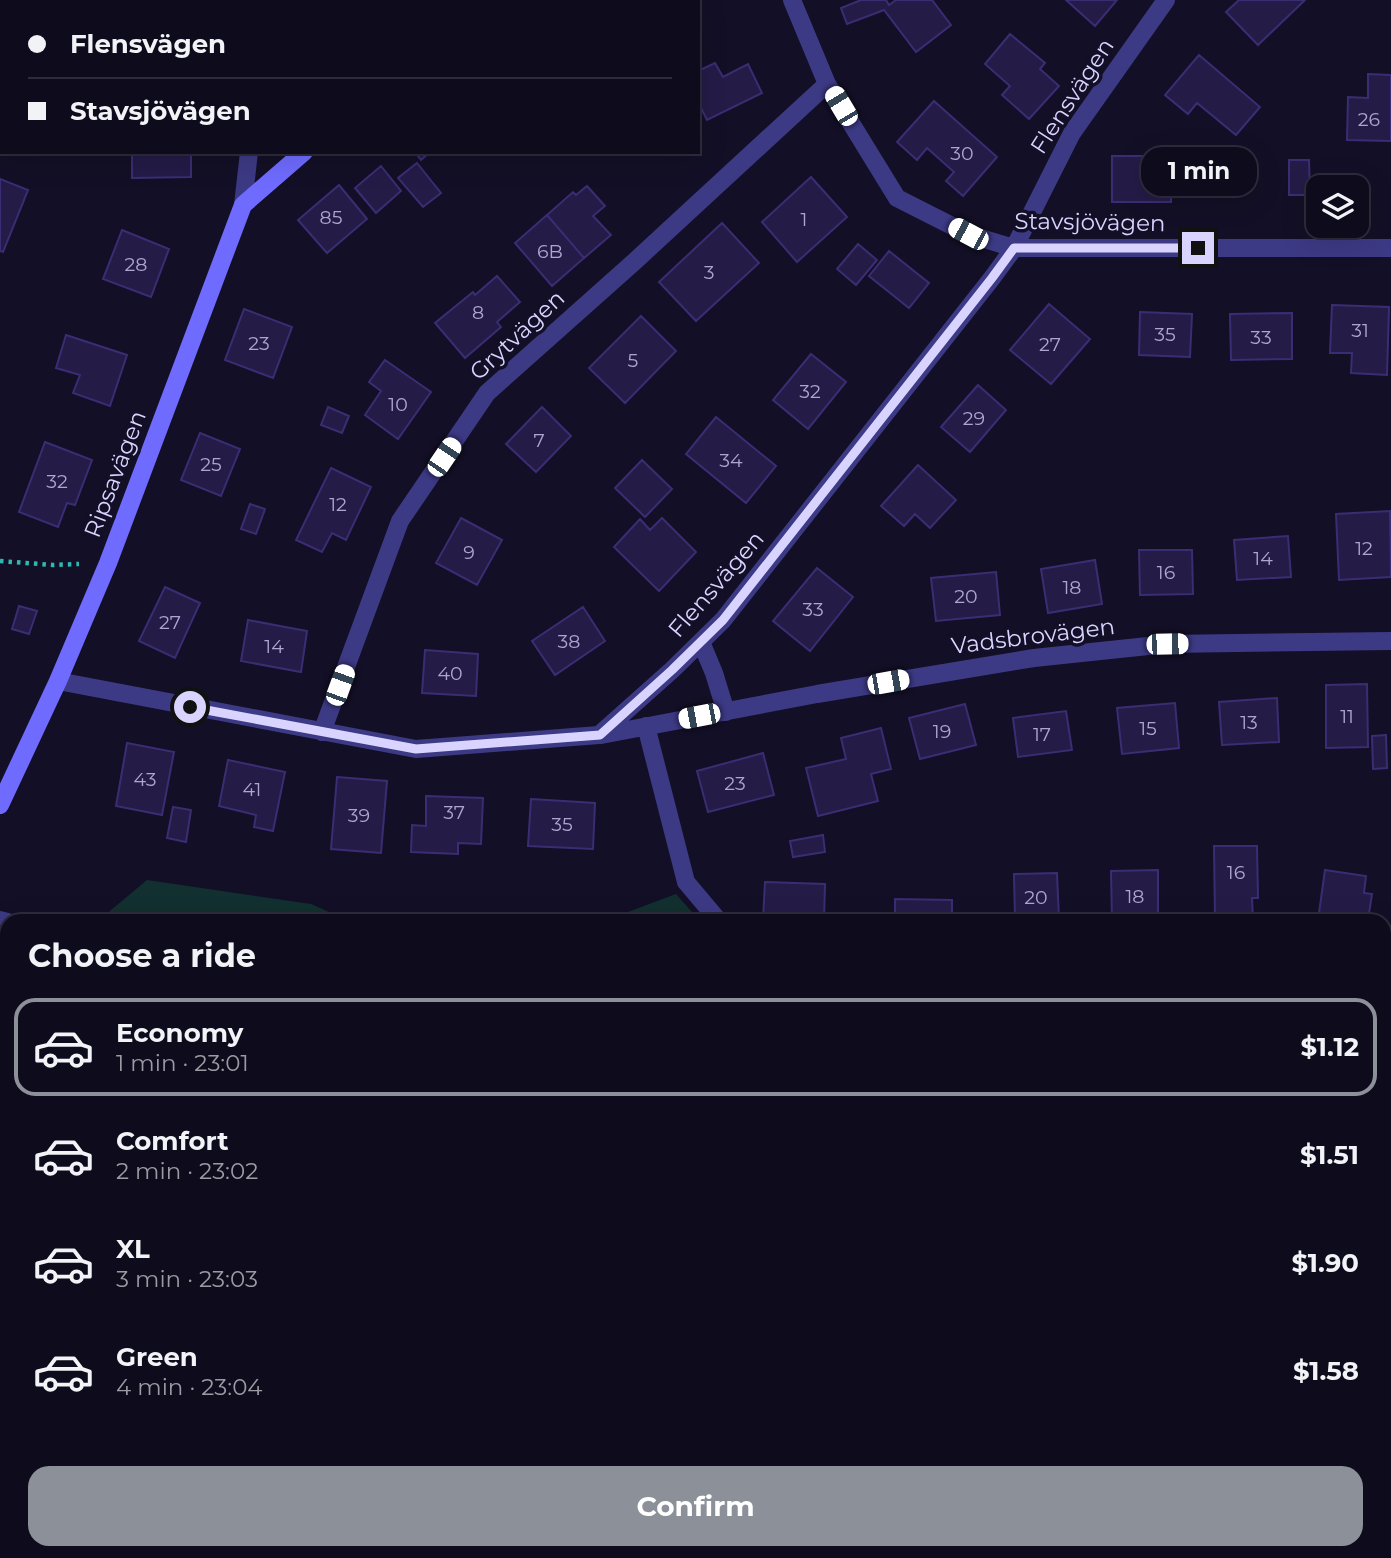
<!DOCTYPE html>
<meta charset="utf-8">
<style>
:root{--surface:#0e0b1c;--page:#1c1929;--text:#f1f3f6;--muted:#9b9ba3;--line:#2e2b3b;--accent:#8c9099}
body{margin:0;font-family:Montserrat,sans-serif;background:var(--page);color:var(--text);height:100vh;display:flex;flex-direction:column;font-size:26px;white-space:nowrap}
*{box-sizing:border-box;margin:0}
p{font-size:23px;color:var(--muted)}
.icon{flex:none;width:38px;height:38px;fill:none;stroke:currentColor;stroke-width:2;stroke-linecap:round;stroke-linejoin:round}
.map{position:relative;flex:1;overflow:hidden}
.sheet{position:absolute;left:0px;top:914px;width:1391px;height:646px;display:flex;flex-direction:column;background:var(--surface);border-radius:21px 21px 0 0;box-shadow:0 7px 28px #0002,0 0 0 2px var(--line)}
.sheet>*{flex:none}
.guide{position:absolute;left:0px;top:0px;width:700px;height:154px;box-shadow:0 7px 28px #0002,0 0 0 2px var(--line);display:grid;align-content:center;height:154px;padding:0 28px;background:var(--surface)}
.fabs{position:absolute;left:1306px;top:175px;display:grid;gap:14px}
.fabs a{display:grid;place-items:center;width:63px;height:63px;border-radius:14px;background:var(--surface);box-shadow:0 7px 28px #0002,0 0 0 2px var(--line);font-size:35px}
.end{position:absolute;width:32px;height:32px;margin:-16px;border:9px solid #d9d4ff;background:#111;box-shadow:0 0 0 4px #111}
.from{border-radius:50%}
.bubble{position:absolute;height:49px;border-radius:21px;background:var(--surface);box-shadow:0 7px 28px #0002,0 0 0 2px var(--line);font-size:23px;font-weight:700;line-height:49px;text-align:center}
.car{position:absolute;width:21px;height:42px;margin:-21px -10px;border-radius:9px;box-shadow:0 0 5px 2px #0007;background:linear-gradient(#fff 24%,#345 0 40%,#fff 0 76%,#345 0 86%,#fff 0)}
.guide b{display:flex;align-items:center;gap:24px;height:66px;font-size:26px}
.guide b+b{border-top:2px solid var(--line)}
.guide i{width:18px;height:18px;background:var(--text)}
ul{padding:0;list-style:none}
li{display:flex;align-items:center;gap:21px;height:98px;margin:0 14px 10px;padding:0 14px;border:4px solid transparent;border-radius:21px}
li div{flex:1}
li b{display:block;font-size:26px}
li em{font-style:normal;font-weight:700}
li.on{border-color:var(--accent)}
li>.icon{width:63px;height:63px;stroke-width:1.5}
h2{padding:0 28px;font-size:32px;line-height:84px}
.primary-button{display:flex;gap:14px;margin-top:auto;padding:14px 28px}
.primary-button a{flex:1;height:80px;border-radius:21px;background:var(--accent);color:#fff;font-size:28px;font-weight:700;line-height:80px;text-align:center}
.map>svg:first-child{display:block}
.green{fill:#12302f}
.building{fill:#241b47;stroke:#3b2d73;stroke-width:2}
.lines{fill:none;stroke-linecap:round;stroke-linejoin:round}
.path{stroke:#2fb8b0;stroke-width:4.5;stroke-dasharray:3.5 5;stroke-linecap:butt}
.lane{stroke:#3d3a85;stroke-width:14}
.street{stroke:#3d3a85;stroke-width:18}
.secondary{stroke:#6f6bff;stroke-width:18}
.route{stroke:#d9d4ff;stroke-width:9}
.labels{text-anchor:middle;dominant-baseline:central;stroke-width:7;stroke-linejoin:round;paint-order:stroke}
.number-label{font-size:19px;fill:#aca6d1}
.street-label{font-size:23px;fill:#d9d4ff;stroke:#130f26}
</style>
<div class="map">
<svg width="1391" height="1558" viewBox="0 0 1391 1558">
<rect width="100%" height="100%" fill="#130f26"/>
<path class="green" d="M147,880L311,904L347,920H99Z
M676,894L699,920H595L620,915Z
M0,967L7,971V1167L0,1182Z
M1384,1001L1391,1003V1102L1384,1114Z
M1384,1124L1391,1142V1558H734V1552H1384Z
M0,1188L7,1194V1287L0,1284Z"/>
<path class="building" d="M43,0H88V2H42Z
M160,0H203L202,2H160Z
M290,0H356L358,2H288Z
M604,0H636L637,2H602Z
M861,0H886L889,5L896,0H932L951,25L916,52L884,10L847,24L841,8Z
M1066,0H1117L1095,26Z
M1239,0H1305L1258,45L1226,12Z
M1010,34L1045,63L1040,69L1059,86L1029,119L1002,95L1010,86L985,64Z
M1199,55L1260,107L1236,135L1197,103L1188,114L1165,95Z
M715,63L723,77L748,64L762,93L707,120L698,102V71Z
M1368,74L1391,75V141L1347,140L1348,97L1368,98Z
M934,101L997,157L963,196L946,181L954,172L927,148L917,160L897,142Z
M132,152H191V177L132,178Z
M415,152H430L421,160Z
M1112,156H1191V197H1171V202H1112Z
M1289,160H1309L1310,195H1289Z
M417,163L441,193L423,207L398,178Z
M381,166L401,191L376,213L355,188Z
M811,177L847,217L797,262L762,222Z
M0,179L28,190L3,252L0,251Z
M339,185L367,219L327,253L298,220Z
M587,186L605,206L593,216L611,235L584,258L547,215L573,192L576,195Z
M547,215L584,258L552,286L515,243Z
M722,223L759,263L696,321L659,282Z
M122,230L169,249L151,297L103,279Z
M858,244L877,260L856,285L837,269Z
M889,251L929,283L909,308L869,276Z
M497,276L520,302L497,322L501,327L465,358L435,323L473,292L475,295Z
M1049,304L1090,339L1051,384L1010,350Z
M1332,305L1389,307L1387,375L1351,373L1352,353H1330Z
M244,309L292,327L273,378L225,360Z
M1140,312L1192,314L1190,357L1139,355Z
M1292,313V359L1231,360L1230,314Z
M641,316L676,351L625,403L589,368Z
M66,335L127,355L110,406L73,393L80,375L56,368Z
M811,354L846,382L808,429L773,400Z
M385,360L431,392L398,439L365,415L381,391L369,382Z
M978,385L1006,410L970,452L941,427Z
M328,407L349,416L342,433L321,425Z
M542,407L571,436L536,472L506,444Z
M716,417L776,466L746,503L686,454Z
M200,433L240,449L221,496L181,480Z
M45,442L92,460L75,505L67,503L58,527L19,512Z
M642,460L672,489L645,517L615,488Z
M918,465L956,500L930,528L915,514L904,526L881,506Z
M331,468L371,487L346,540L332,533L322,552L296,540Z
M250,504L265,509L256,534L241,529Z
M1390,511L1391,577L1339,580L1336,514Z
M461,518L502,540L477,585L436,563Z
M662,518L696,552L659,591L614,547L640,519L650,530Z
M1288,536L1291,577L1237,580L1234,540Z
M1139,550H1192L1193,594L1140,595Z
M1095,560L1102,604L1048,613L1041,569Z
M817,568L853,597L810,651L773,621Z
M996,572L1000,615L936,621L931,578Z
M165,587L200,603L175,658L139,641Z
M19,606L37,611L29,634L12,629Z
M583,607L605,641L555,675L532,641Z
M248,620L307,631L301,672L241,661Z
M425,650L478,654L476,696L422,693Z
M1367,684L1368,747L1326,748V685Z
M1277,698L1279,742L1222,745L1219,702Z
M1175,703L1179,748L1122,754L1117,708Z
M965,704L976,745L920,759L909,718Z
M1066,711L1072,750L1018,757L1013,718Z
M881,728L891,769L871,774L878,801L818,816L806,768L846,759L841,738Z
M1386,735L1387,768L1373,769L1372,736Z
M127,743L174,752L162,815L116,806Z
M763,753L774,795L708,812L697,771Z
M228,760L285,772L273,831L254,827L256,815L219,806Z
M337,777L387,781L381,853L331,849Z
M426,796L483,798L481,844L458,843V854L411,852L412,825L426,826Z
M531,799L595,803L593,849L528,846Z
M173,807L191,810L186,842L167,838Z
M823,835L825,852L793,857L790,841Z
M1214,846H1257L1258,898H1252L1253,920H1215Z
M1158,870V920H1112L1111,871Z
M1325,870L1366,876L1364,893L1372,894L1368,920H1318Z
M1057,873L1059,920H1015L1014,874Z
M765,882L825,884L824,920H763Z
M895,899L952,900V920H895Z
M0,1491L7,1494V1552H37L35,1558H0Z
M354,1552V1558H304V1553Z
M396,1552H424L425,1558H396Z
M451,1552H494L495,1558H452Z
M579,1552H629V1553L579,1557Z
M668,1552H696L697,1558H668Z"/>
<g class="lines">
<path class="path" d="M0,561L53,565L79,564
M1384,1044L1391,1037
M170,1552L171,1558
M303,1552V1558
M433,1552L434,1558
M572,1552L573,1558
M704,1552L705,1558
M744,1552L747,1558
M1137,1558L1138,1552"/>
<path class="lane" d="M0,918L8,920
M61,1558L63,1552"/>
<path class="street" d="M792,0L827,84L897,198L968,234L1014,248H1391
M256,2V0
M243,205L249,152
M701,642L714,673L726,712
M58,681L416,749L599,735L672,670L723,620L992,278L1014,248L1072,133L1166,0
M646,726L686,882L718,920
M322,732L400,521L487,393L634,262L827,84
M601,735L817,694L1034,658L1167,644L1391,641
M1384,986L1391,987
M0,1430L7,1433"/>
<path class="secondary" d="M478,2L480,0
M0,805L58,681L108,563L243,205L304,152"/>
</g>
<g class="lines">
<path class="route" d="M190,707L416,749L600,735L672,670L723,620L992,278L1014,248H1198"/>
</g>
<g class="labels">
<g class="number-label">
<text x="1369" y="119">26</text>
<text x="962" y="153">30</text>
<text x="331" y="217">85</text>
<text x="804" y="219">1</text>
<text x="550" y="251">6B</text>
<text x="136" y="264">28</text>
<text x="709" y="272">3</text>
<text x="478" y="312">8</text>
<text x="1360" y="330">31</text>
<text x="1165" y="334">35</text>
<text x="1261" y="337">33</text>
<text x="259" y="343">23</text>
<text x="1050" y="344">27</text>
<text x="633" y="360">5</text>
<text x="810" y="391">32</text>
<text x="398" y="404">10</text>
<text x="974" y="418">29</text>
<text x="539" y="440">7</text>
<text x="731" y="460">34</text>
<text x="211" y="464">25</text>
<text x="57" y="481">32</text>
<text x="338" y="504">12</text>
<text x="1364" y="548">12</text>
<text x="469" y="552">9</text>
<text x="1263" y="558">14</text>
<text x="1166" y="572">16</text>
<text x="1072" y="587">18</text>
<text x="966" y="596">20</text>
<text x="813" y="609">33</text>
<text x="170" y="622">27</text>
<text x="569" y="641">38</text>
<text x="274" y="646">14</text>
<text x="450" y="673">40</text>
<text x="1347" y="716">11</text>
<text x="1249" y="722">13</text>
<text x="1148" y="728">15</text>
<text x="942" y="731">19</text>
<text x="1042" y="734">17</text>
<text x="145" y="779">43</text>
<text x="735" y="783">23</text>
<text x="252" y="789">41</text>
<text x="454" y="812">37</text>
<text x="359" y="815">39</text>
<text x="562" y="824">35</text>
<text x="1236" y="872">16</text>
<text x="1135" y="896">18</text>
<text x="1036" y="897">20</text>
</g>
<g class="street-label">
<text transform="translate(1072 96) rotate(-57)">Flensvägen</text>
<text transform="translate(1090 222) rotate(1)">Stavsjövägen</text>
<text transform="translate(517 335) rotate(-43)">Grytvägen</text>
<text transform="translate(115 474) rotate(-69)">Ripsavägen</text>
<text transform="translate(716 584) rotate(-49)">Flensvägen</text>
<text transform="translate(1033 636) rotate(-7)">Vadsbrovägen</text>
</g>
</g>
</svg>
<div class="fabs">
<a><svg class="icon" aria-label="layers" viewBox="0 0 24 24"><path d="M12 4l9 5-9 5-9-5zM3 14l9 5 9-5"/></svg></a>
</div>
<i class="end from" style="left:190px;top:707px"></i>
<i class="end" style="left:1198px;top:248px"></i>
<div class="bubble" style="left:1141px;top:147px;width:116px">1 min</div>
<i class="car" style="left:841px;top:106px;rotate:329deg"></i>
<i class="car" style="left:968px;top:234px;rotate:298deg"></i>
<i class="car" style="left:444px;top:457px;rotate:34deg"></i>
<i class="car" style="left:1167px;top:644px;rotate:89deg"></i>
<i class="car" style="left:888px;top:682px;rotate:80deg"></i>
<i class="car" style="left:340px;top:685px;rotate:20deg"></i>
<i class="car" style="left:699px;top:716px;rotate:259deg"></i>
<div class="guide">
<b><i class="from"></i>Flensvägen</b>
<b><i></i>Stavsjövägen</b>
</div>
<section class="sheet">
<h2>Choose a ride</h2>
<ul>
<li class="on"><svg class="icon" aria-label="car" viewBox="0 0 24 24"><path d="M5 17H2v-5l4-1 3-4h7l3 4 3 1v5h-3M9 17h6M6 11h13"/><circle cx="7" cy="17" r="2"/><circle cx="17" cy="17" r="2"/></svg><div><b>Economy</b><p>1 min · 23:01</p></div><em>$1.12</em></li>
<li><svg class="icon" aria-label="car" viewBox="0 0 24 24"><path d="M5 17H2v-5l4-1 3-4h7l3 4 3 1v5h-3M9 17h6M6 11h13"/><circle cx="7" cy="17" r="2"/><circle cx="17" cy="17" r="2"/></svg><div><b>Comfort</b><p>2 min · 23:02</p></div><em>$1.51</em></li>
<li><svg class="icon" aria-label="car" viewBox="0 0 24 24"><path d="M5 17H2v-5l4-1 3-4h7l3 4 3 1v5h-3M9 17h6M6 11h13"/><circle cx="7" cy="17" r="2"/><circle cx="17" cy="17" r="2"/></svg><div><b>XL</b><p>3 min · 23:03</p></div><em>$1.90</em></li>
<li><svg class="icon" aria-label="car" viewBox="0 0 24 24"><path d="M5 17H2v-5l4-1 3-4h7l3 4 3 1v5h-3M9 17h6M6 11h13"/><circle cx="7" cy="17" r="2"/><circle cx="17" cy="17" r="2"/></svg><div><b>Green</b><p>4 min · 23:04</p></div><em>$1.58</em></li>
</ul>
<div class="primary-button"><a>Confirm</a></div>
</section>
</div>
